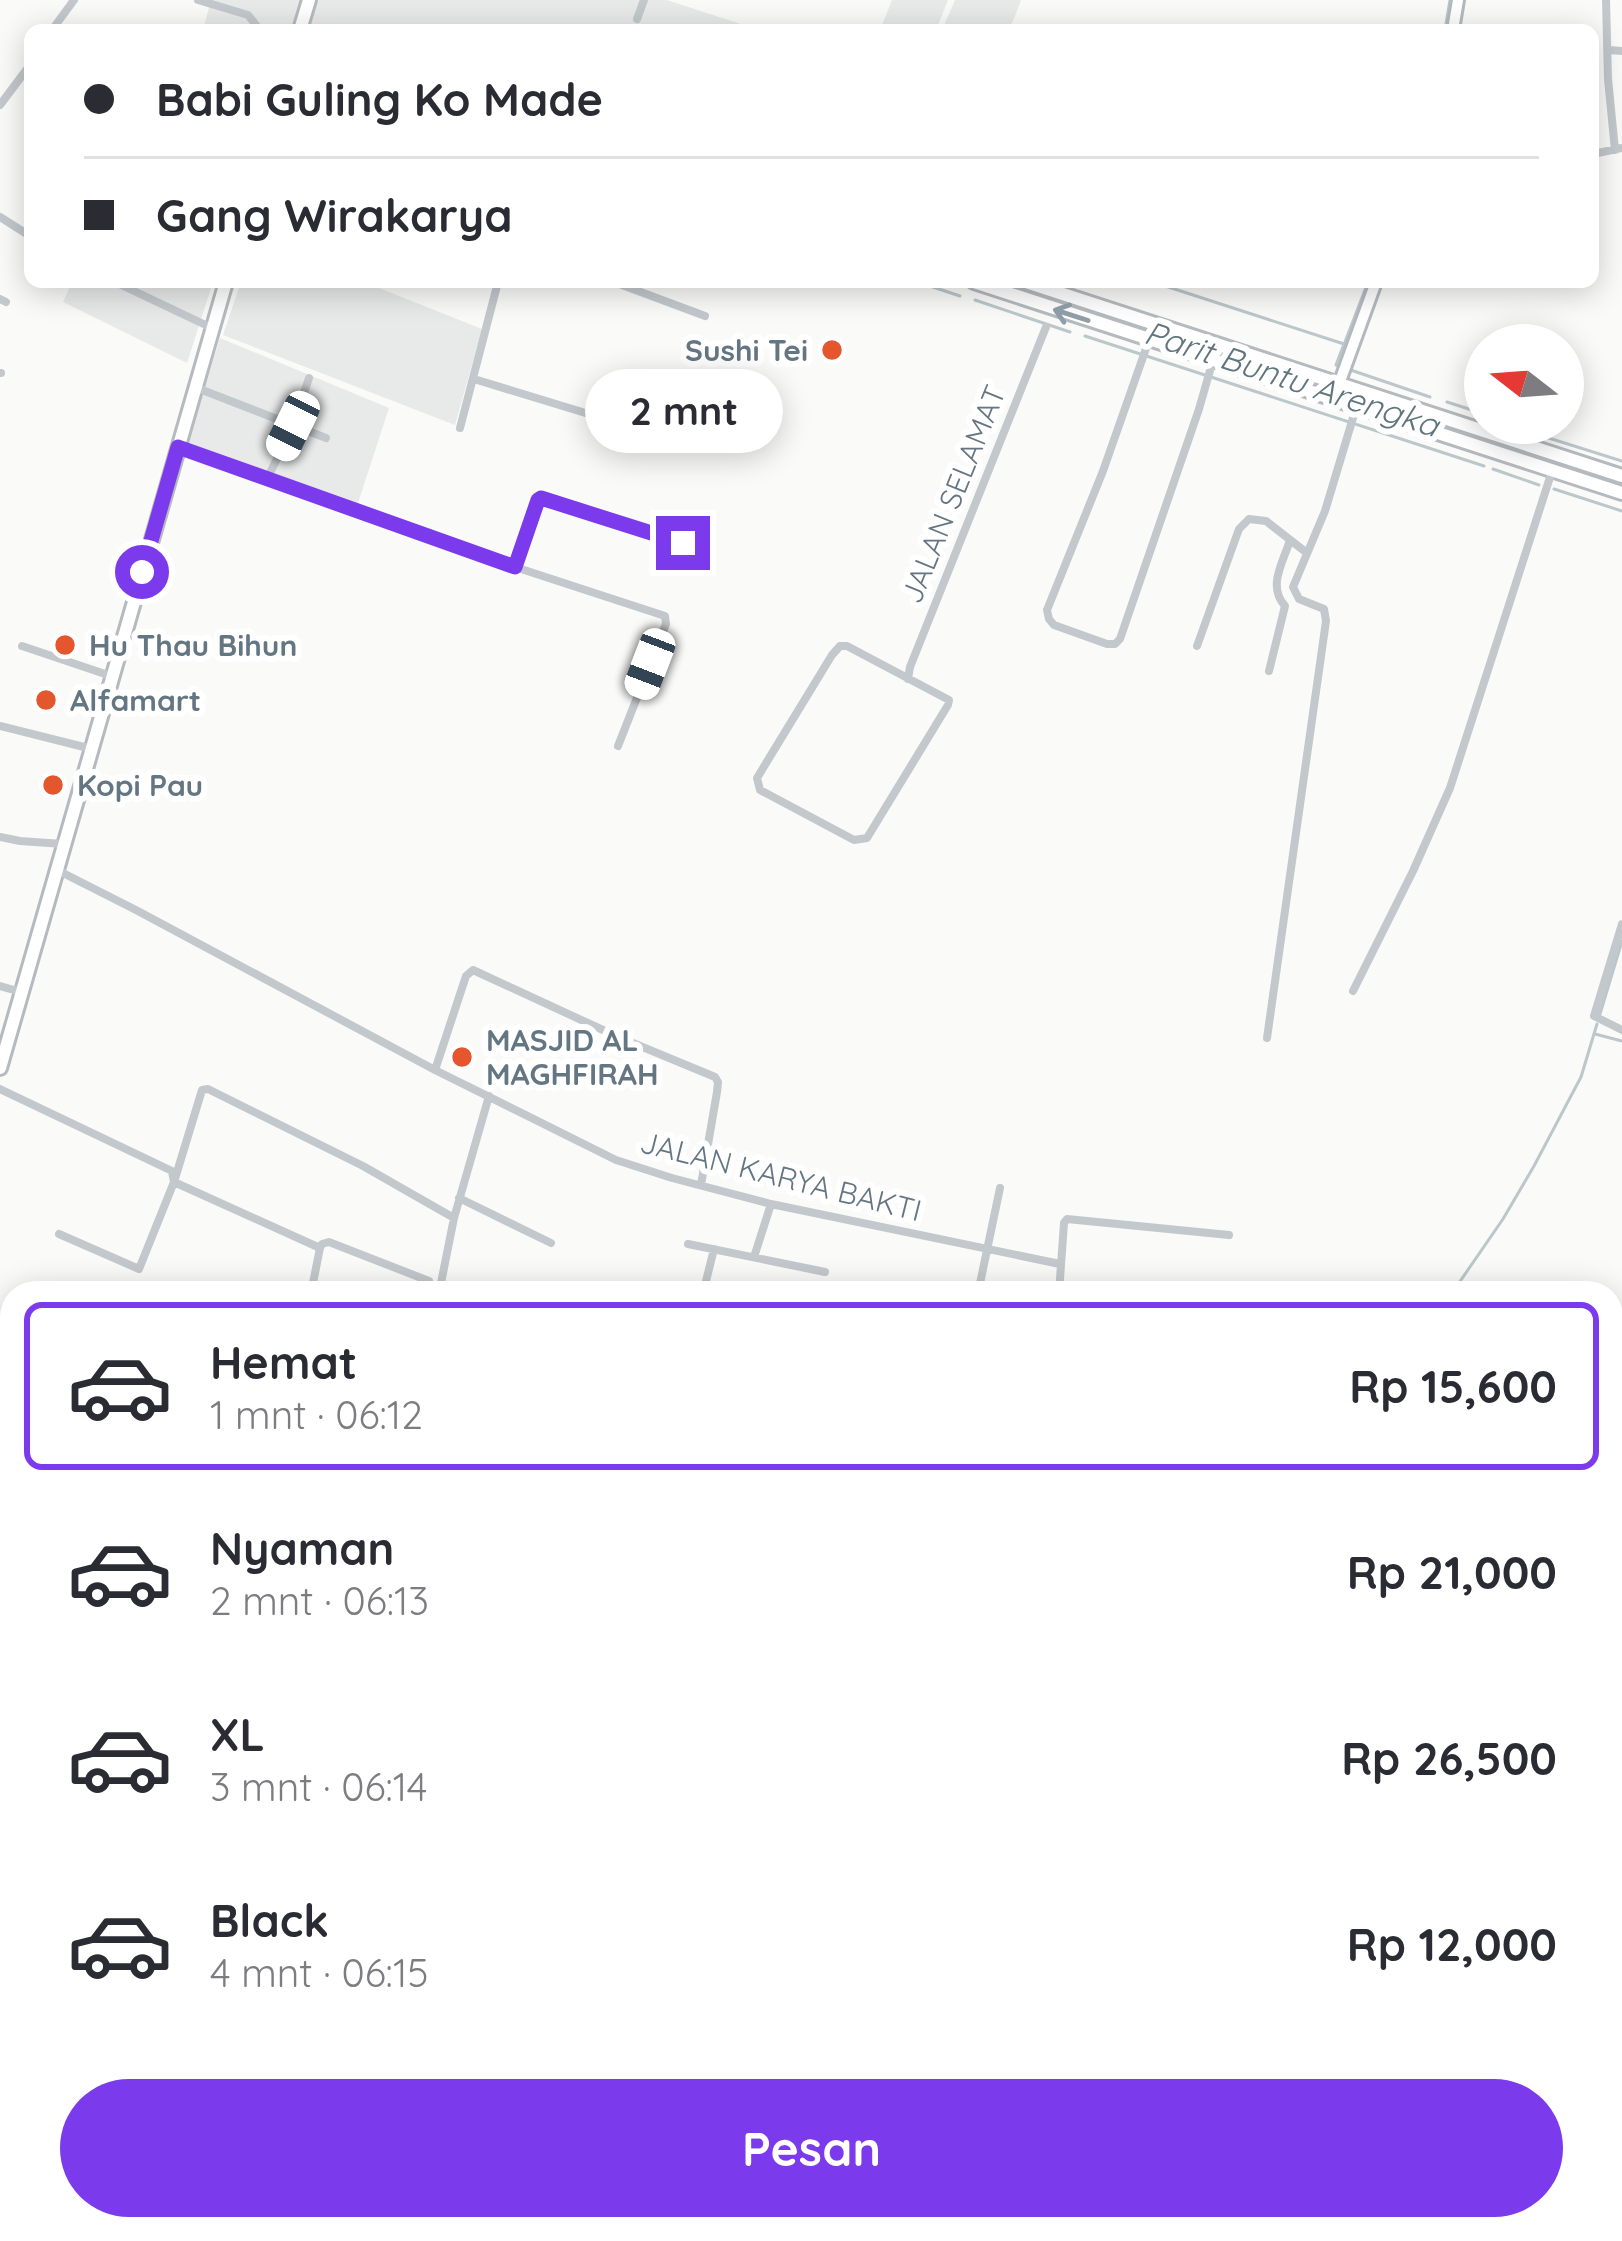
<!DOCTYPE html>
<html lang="id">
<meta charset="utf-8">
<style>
:root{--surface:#fff;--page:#f7f7f7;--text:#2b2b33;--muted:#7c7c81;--line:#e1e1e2;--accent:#7c3aed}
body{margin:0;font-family:Quicksand,sans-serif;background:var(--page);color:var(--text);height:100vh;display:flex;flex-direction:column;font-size:45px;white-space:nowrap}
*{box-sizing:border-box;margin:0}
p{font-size:39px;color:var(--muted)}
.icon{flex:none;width:66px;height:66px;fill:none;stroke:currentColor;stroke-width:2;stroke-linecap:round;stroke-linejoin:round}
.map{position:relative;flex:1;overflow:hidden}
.side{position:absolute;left:0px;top:1281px;width:1623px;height:960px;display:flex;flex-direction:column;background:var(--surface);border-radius:36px 36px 0 0;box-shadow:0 6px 30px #0003}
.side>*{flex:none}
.banner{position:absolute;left:24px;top:24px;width:1575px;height:264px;border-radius:18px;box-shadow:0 6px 30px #0003;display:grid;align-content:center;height:264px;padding:0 60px;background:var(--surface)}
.needle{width:78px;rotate:287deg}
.fabs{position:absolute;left:1464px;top:324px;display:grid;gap:24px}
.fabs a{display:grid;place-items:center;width:120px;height:120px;border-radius:50%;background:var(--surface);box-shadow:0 6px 30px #0003;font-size:60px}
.end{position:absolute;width:54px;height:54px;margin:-27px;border:15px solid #7c3aed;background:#fff;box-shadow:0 0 0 6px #fff}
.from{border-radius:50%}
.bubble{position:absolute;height:84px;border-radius:42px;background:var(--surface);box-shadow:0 6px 30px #0003;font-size:39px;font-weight:700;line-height:84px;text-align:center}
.car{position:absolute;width:36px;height:72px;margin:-36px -18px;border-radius:15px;box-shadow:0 0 9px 3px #0007;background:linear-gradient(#fff 24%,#345 0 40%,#fff 0 76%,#345 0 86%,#fff 0)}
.banner b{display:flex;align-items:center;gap:42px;height:114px;font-size:45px}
.banner b+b{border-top:3px solid var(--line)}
.banner i{width:30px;height:30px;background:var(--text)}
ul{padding:21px 0 0;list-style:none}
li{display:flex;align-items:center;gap:36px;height:168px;margin:0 24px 18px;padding:0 36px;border:6px solid transparent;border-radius:18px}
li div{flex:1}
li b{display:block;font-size:45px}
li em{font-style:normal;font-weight:700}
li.selected{border-color:var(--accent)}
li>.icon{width:108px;height:108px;stroke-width:1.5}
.button{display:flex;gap:24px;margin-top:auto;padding:24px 60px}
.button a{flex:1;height:138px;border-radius:72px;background:var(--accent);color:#fff;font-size:48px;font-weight:700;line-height:138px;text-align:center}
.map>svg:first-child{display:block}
.built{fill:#e8e9e9}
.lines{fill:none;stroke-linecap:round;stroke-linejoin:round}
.stream{stroke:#bbc7cb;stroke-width:3}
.secondary-casing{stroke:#b3babf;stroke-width:16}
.primary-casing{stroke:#b5babe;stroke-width:18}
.street{stroke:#c3c8cc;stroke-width:8}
.secondary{stroke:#fff;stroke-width:10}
.primary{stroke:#fff;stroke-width:12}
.oneway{stroke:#939fa8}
.route{stroke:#7c3aed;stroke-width:15}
.poi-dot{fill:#e4572e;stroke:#fff;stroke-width:4.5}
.labels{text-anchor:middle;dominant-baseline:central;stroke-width:12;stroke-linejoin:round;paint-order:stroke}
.poi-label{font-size:30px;font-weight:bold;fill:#657683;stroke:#fff;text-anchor:start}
.street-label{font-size:30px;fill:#657683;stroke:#fff}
.water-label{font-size:33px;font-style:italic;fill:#60757c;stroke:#fff}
</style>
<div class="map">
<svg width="1622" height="2241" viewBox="0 0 1622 2241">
<rect width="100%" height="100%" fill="#fafaf8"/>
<path class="built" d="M211,0H667L759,30H203Z
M892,0H948L936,30H880Z
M955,0H1020L1021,1L1009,30H942Z
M72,282H116L131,288L135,282H213L187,363L63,302Z
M241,282H364L482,329L455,425L223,335Z
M220,338L389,408L358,503L188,443Z"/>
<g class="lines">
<path class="stream" d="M317,26L321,30
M1445,30L1450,0
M918,282L960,296
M1153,282L1344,344L1336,365L1430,397
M975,300L1070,332
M1085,336L1484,466
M1345,342L1368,282
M1447,402L1472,410
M1536,434L1622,461
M1493,469L1539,485
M1554,489L1622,511
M1600,1014L1622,941
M1595,1034L1622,1041
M1452,1293L1503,1219L1534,1166L1581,1077L1597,1024
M1611,1608L1622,1614"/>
<defs>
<path id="secondary" d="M1453,30L1458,0
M1339,384L1376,282"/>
<path id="primary" d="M300,30L309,0
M974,282L1622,493
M1026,282L1622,476
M0,1068L226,282"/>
</defs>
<use href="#secondary" class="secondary-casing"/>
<use href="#primary" class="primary-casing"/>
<path class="street" d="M198,0L248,15L260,30
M1606,0L1608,79L1615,150
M637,19L644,0
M52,30L74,0
M1609,50L1622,51
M0,105L30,65
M1593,154L1622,148
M0,217L30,236
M115,282L212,328
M614,282L705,316
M0,299L6,302
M1149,340L1103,471L1047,610L1049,619L1054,625L1107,644H1115L1120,639L1199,409L1213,360
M0,373H1
M474,379L638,429
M197,388L326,438
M460,428L498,282
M179,447L515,567L665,616L666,624L618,746
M267,479L293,426L309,378
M515,567L538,500L541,498L683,543
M22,646L111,676
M840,646H847L949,700L948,705L867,838L854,840L760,790L757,778L832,655Z
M1197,646L1239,529L1249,519L1266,521L1307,553
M1269,671L1285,606C1267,586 1283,563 1290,540
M908,679L910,667L1046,327
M0,726L92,749
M0,837L20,841L63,844
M55,869L136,910L435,1070L616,1160L672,1178L771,1204L1060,1264
M1622,924L1594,1016L1622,1030
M0,986L21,992
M1353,991L1413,871L1450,788L1552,471
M1267,1038L1326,621L1324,609L1299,599L1293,587L1325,511L1356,408
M435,1070L466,976L473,970L616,1036L715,1077L718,1082L717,1092L701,1185
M0,1089L172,1171L174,1182L139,1269L59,1234
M459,1198L551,1243
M688,1244L825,1272
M320,1248L322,1244L329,1242L429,1281
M754,1257L771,1204
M666,1292L669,1293
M311,1293L320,1248L174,1182L202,1090L208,1089L363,1166L454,1218
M439,1293L454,1218L489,1096
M703,1293L714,1249
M978,1293L1000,1188
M1059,1293L1064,1223L1067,1219L1229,1235
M0,1334L12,1336
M0,1482L12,1486
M0,1741L12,1748
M0,1914L12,1922
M308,2229L318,2233
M1104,2229L1123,2241
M1527,2229V2241
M4,2241L12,2229
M144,2241L150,2229
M357,2241L362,2229
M1619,2241L1622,2233"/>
<use href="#secondary" class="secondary"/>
<use href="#primary" class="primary"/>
</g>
<defs><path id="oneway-shaft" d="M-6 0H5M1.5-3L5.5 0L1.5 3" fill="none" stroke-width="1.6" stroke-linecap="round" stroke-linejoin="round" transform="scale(3)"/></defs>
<use class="oneway" href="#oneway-shaft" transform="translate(1071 315) rotate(-162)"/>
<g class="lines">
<path class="route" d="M142,572L178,447L515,567L538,500L541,498L683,543"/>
</g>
<g class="poi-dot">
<circle cx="832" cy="350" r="12"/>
<circle cx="65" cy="645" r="12"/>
<circle cx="46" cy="700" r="12"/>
<circle cx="53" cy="785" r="12"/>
<circle cx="462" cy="1057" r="12"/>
</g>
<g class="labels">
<g class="poi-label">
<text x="808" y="350" text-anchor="end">Sushi Tei</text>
<text x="89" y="645">Hu Thau Bihun</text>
<text x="70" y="700">Alfamart</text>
<text x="77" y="785">Kopi Pau</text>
<text x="486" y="1040">MASJID AL<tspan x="486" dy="34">MAGHFIRAH</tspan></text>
</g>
<g class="street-label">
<text transform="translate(953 494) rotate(-68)">JALAN SELAMAT</text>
<text transform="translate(781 1176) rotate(14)">JALAN KARYA BAKTI</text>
</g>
<g class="water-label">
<text transform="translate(1292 378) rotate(18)">Parit Buntu Arengka</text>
</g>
</g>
</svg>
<div class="fabs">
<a><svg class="needle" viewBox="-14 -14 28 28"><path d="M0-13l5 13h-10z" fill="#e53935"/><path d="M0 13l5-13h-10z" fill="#7c7c81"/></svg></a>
</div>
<i class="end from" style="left:142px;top:572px"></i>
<i class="end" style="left:683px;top:543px"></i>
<div class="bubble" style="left:585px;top:369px;width:198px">2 mnt</div>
<i class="car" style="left:293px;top:426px;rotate:206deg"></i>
<i class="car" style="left:650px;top:664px;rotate:201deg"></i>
<div class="banner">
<b><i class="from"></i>Babi Guling Ko Made</b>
<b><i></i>Gang Wirakarya</b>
</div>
<section class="side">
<ul>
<li class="selected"><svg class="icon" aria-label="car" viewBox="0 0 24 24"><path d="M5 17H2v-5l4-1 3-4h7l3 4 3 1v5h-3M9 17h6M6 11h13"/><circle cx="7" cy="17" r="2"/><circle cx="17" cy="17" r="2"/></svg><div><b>Hemat</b><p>1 mnt · 06:12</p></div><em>Rp 15,600</em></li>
<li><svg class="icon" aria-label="car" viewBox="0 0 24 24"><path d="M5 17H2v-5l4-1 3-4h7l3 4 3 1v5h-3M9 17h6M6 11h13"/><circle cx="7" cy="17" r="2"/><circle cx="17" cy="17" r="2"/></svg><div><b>Nyaman</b><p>2 mnt · 06:13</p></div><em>Rp 21,000</em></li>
<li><svg class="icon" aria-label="car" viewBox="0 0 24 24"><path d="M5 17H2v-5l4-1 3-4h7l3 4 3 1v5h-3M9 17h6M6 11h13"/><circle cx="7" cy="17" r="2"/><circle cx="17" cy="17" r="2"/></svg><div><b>XL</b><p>3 mnt · 06:14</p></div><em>Rp 26,500</em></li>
<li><svg class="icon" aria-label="car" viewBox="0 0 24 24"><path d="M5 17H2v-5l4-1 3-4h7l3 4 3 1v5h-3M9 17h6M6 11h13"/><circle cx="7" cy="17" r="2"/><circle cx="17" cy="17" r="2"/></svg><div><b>Black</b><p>4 mnt · 06:15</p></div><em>Rp 12,000</em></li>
</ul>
<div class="button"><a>Pesan</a></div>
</section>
</div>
